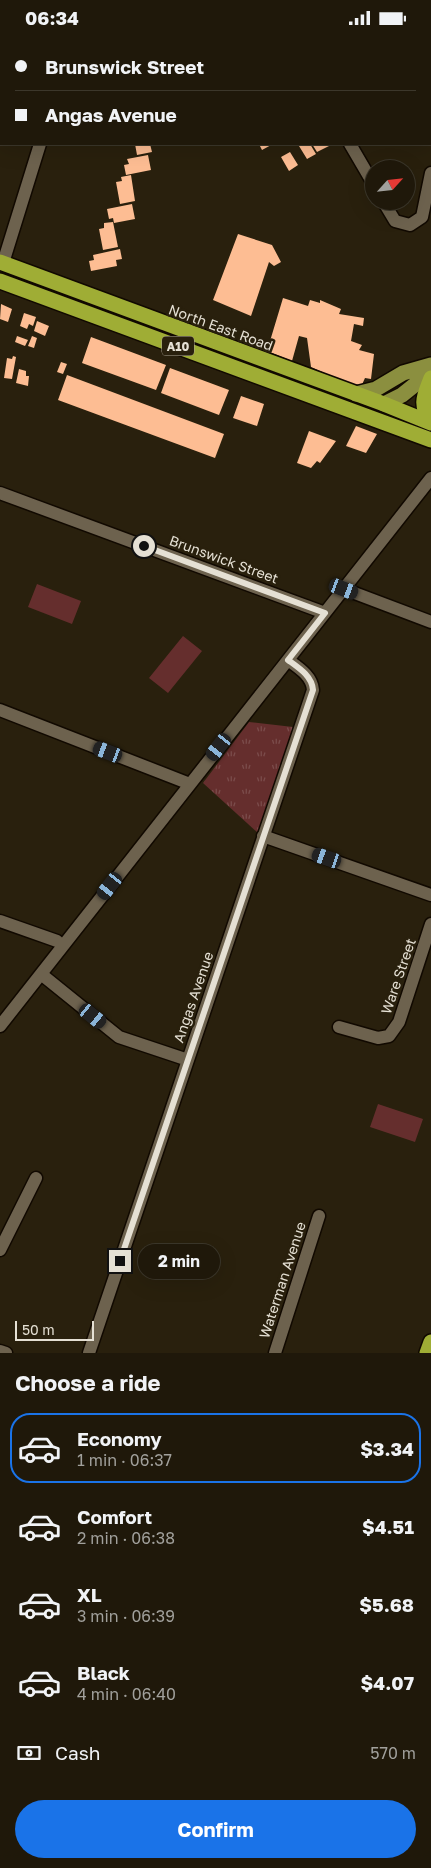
<!DOCTYPE html>
<meta charset="utf-8">
<style>
:root{--surface:#1f180a;--page:#272113;--text:#f1f3f6;--muted:#a1a09c;--line:#3c372b;--accent:#1a73e8}
body{margin:0;font-family:"Golos Text",sans-serif;background:var(--page);color:var(--text);height:100vh;display:flex;flex-direction:column;font-size:19px;white-space:nowrap}
*{box-sizing:border-box;margin:0}
p{font-size:16px;color:var(--muted)}
.icon{flex:none;width:28px;height:28px;fill:none;stroke:currentColor;stroke-width:2;stroke-linecap:round;stroke-linejoin:round}
.map{position:relative;height:1318px;overflow:hidden}
.panel{display:flex;flex-direction:column;background:var(--surface);flex:1}
.panel>*{flex:none}
.banner{position:absolute;left:0px;top:0px;width:431px;height:110px;box-shadow:0 5px 20px #0002,0 0 0 1px var(--line);display:grid;align-content:center;height:110px;padding:0 15px;background:var(--surface)}
.needle{width:32px;rotate:63deg}
.buttons{position:absolute;left:365px;top:125px;display:grid;gap:10px}
.buttons a{display:grid;place-items:center;width:50px;height:50px;border-radius:50%;background:var(--surface);box-shadow:0 5px 20px #0002,0 0 0 1px var(--line);font-size:25px}
.scale{position:absolute;left:15px;bottom:12px;width:79px;box-sizing:border-box;padding-left:5px;border:2px solid #e5e0d4;border-top:0;font-size:14px;line-height:18px;white-space:nowrap;color:#e5e0d4;-webkit-text-stroke:4px #29200d;paint-order:stroke}
.end{position:absolute;width:22px;height:22px;margin:-11px;border:6px solid #e5e0d4;background:#111;box-shadow:0 0 0 2px #111}
.from{border-radius:50%}
.bubble{position:absolute;height:35px;border-radius:18px;background:var(--surface);box-shadow:0 5px 20px #0002,0 0 0 1px var(--line);font-size:16px;font-weight:700;line-height:35px;text-align:center}
.car{position:absolute;width:15px;height:30px;margin:-15px -8px;border-radius:6px;box-shadow:0 0 4px 1px #0007;background:linear-gradient(#222 24%,#8ab4d8 0 40%,#222 0 76%,#8ab4d8 0 86%,#222 0)}
.banner b{display:flex;align-items:center;gap:18px;height:48px;font-size:19px}
.banner b+b{border-top:1px solid var(--line)}
.banner i{width:12px;height:12px;background:var(--text)}
ul{padding:0;list-style:none}
li{display:flex;align-items:center;gap:15px;height:70px;margin:0 10px 8px;padding:0 5px;border:2px solid transparent;border-radius:20px}
li div{flex:1}
li b{display:block;font-size:19px}
li em{font-style:normal;font-weight:700}
li.on{border-color:var(--accent)}
li>.icon{width:45px;height:45px;stroke-width:1.5}
h2{padding:0 15px;font-size:22px;line-height:60px}
.pay{display:flex;align-items:center;gap:12px;height:55px;padding:0 15px;font-size:19px}
.pay p{margin-inline-start:auto}
.button{display:flex;gap:10px;margin-top:auto;padding:10px 15px}
.button a{flex:1;height:58px;border-radius:30px;background:var(--accent);color:#fff;font-size:20px;font-weight:700;line-height:58px;text-align:center}
.status{display:flex;justify-content:space-between;align-items:center;height:35px;padding:0 25px;background:var(--surface);direction:ltr}
.status svg{height:14px;fill:currentColor}
.map>svg:first-child{display:block}
.grass{fill:#652e2d}
.park{fill:url(#park-tufts)}
.building{fill:#fdbd93}
.lines{fill:none;stroke-linecap:round;stroke-linejoin:round}
.minor-casing{stroke:#110900;stroke-width:15}
.major-casing{stroke:#110900;stroke-width:18}
.highway-casing{stroke:#110900;stroke-width:18}
.minor{stroke:#6d624e;stroke-width:12}
.major{stroke:#8b8f3f;stroke-width:15}
.highway{stroke:#9fad35;stroke-width:15}
.route{stroke:#e5e0d4;stroke-width:6}
.labels{text-anchor:middle;dominant-baseline:central;stroke-width:5;stroke-linejoin:round;paint-order:stroke}
.shield{fill:#29200d;stroke:#ada698;stroke-width:1}
.shield-label{font-size:12px;font-weight:bold;fill:#e5e0d4}
.street-label{font-size:14px;fill:#e5e0d4;stroke:#29200d}
</style>
<div class="status"><b>06:34</b><svg viewBox="0 0 49 12"><path d="M0 12V9h3v3zM5 12V6h3v6zM10 12V3h3v9zM15 12V0h3v12zM26 1h20v11H26zM47 4h2v5h-2z"/></svg></div>
<div class="map">
<svg width="431" height="1318" viewBox="0 0 431 1318">
<defs>
<pattern id="park-tufts" width="24" height="20" patternUnits="userSpaceOnUse" patternTransform="scale(1.25)"><rect width="24" height="20" fill="#652e2d"/><path d="M3 7l-1-3M5 7V3M7 7l1-3M15 17l-1-3M17 17v-4M19 17l1-3" fill="none" stroke="#7b4c4b"/></pattern>
</defs>
<rect width="100%" height="100%" fill="#29200d"/>
<path class="grass" d="M37,549L81,566L72,589L28,572Z
M183,601L202,616L168,658L149,643Z
M378,1069L423,1084L415,1107L370,1092Z"/>
<path class="park" d="M249,687L293,692L258,798L203,748Z"/>
<path class="building" d="M135,109H150L152,117L137,120Z
M259,109H273L262,115Z
M302,109H310L316,119L307,124L299,111Z
M312,109H333L317,117Z
M290,117L298,130L289,136L281,122Z
M148,120L151,135L126,140L124,130L129,129L127,124Z
M131,140L135,166L120,169L116,147L122,146L121,142Z
M132,169L135,184L114,188L113,183L109,184L107,174Z
M113,187L118,212L103,215L99,194L104,193V188Z
M238,199L272,210L281,227L274,231L269,227L251,281L213,265Z
M120,214L122,224L116,225L117,231L91,236L89,226L94,225L93,220Z
M283,263L308,271L310,265L320,268V265L341,274L339,279L364,283L363,291L354,289L351,306L362,310L359,315L374,319L371,344L365,343L360,354L331,343V341L311,332L307,303L299,301L292,326L267,316Z
M1,269L12,274L8,287L0,284Z
M24,278L36,282L33,291L29,289L27,294L20,291Z
M37,286L49,291L45,301L34,296Z
M17,301L28,305L25,311L15,307Z
M32,301L37,303L34,313L28,311Z
M91,302L166,330L156,355L82,328Z
M13,321L16,322L12,344L4,343L7,323L12,324Z
M61,327L67,329L63,339L57,337Z
M170,333L229,355L219,380L161,358Z
M19,334L26,336V341H29L28,351L16,348Z
M67,340L224,399L215,423L58,365Z
M241,361L264,369L257,391L233,383Z
M356,391L377,399L366,418L346,411Z
M309,396L336,406L320,428L317,426L311,433L297,428Z"/>
<g class="lines">
<defs>
<path id="minor" d="M65,0V1
M286,0V1
M350,109L374,150
M383,166L395,186L410,190L422,182L431,138
M3,228L40,109
M0,458L325,578
M344,554L431,587
M0,675L190,749
M263,801L431,860
M0,886L57,906L63,911
M41,939L119,1002L188,1025
M0,991L431,443
M339,992L378,1003L389,1001L399,987L431,889
M0,1215L36,1143
M0,1316L6,1318
M89,1318L313,655C312,641 299,633 288,625
M275,1318L319,1181"/>
<path id="major" d="M356,359L376,354L403,338L431,330
M384,369L402,360L431,337"/>
<path id="highway" d="M0,227L384,369L431,388
M0,246L431,405
M431,343C424,362 419,368 431,386
M427,1318L431,1307"/>
</defs>
<use href="#minor" class="minor-casing"/>
<use href="#major" class="major-casing"/>
<use href="#highway" class="highway-casing"/>
<use href="#minor" class="minor"/>
<use href="#major" class="major"/>
<use href="#highway" class="highway"/>
</g>
<g class="lines">
<path class="route" d="M120,1226L313,655C312,641 299,633 288,625L325,578L144,511"/>
</g>
<g class="labels">
<rect class="shield" x="162" y="301.5" width="32" height="19" rx="4"/>
<g class="shield-label">
<text x="178" y="311">A10</text>
</g>
<g class="street-label">
<text transform="translate(221 292) rotate(20)">North East Road</text>
<text transform="translate(224 524) rotate(20)">Brunswick Street</text>
<text transform="translate(398 941) rotate(-71)">Ware Street</text>
<text transform="translate(193 962) rotate(-71)">Angas Avenue</text>
<text transform="translate(282 1245) rotate(-72)">Waterman Avenue</text>
</g>
</g>
</svg>
<div class="buttons">
<a><svg class="needle" viewBox="-14 -14 28 28"><path d="M0-13l5 13h-10z" fill="#e53935"/><path d="M0 13l5-13h-10z" fill="#a1a09c"/></svg></a>
</div>
<div class="scale">50 m</div>
<i class="end from" style="left:144px;top:511px"></i>
<i class="end" style="left:120px;top:1226px"></i>
<div class="bubble" style="left:138px;top:1209px;width:82px">2 min</div>
<i class="car" style="left:344px;top:554px;rotate:111deg"></i>
<i class="car" style="left:219px;top:712px;rotate:218deg"></i>
<i class="car" style="left:108px;top:717px;rotate:291deg"></i>
<i class="car" style="left:327px;top:823px;rotate:289deg"></i>
<i class="car" style="left:110px;top:851px;rotate:218deg"></i>
<i class="car" style="left:93px;top:981px;rotate:129deg"></i>
<div class="banner">
<b><i class="from"></i>Brunswick Street</b>
<b><i></i>Angas Avenue</b>
</div>
</div>
<section class="panel">
<h2>Choose a ride</h2>
<ul>
<li class="on"><svg class="icon" aria-label="car" viewBox="0 0 24 24"><path d="M5 17H2v-5l4-1 3-4h7l3 4 3 1v5h-3M9 17h6M6 11h13"/><circle cx="7" cy="17" r="2"/><circle cx="17" cy="17" r="2"/></svg><div><b>Economy</b><p>1 min · 06:37</p></div><em>$3.34</em></li>
<li><svg class="icon" aria-label="car" viewBox="0 0 24 24"><path d="M5 17H2v-5l4-1 3-4h7l3 4 3 1v5h-3M9 17h6M6 11h13"/><circle cx="7" cy="17" r="2"/><circle cx="17" cy="17" r="2"/></svg><div><b>Comfort</b><p>2 min · 06:38</p></div><em>$4.51</em></li>
<li><svg class="icon" aria-label="car" viewBox="0 0 24 24"><path d="M5 17H2v-5l4-1 3-4h7l3 4 3 1v5h-3M9 17h6M6 11h13"/><circle cx="7" cy="17" r="2"/><circle cx="17" cy="17" r="2"/></svg><div><b>XL</b><p>3 min · 06:39</p></div><em>$5.68</em></li>
<li><svg class="icon" aria-label="car" viewBox="0 0 24 24"><path d="M5 17H2v-5l4-1 3-4h7l3 4 3 1v5h-3M9 17h6M6 11h13"/><circle cx="7" cy="17" r="2"/><circle cx="17" cy="17" r="2"/></svg><div><b>Black</b><p>4 min · 06:40</p></div><em>$4.07</em></li>
</ul>
<div class="pay"><svg class="icon" aria-label="cash" viewBox="0 0 24 24"><path d="M3 7h18v10H3z"/><circle cx="12" cy="12" r="2"/></svg>Cash<p>570 m</p></div>
<div class="button"><a>Confirm</a></div>
</section>
